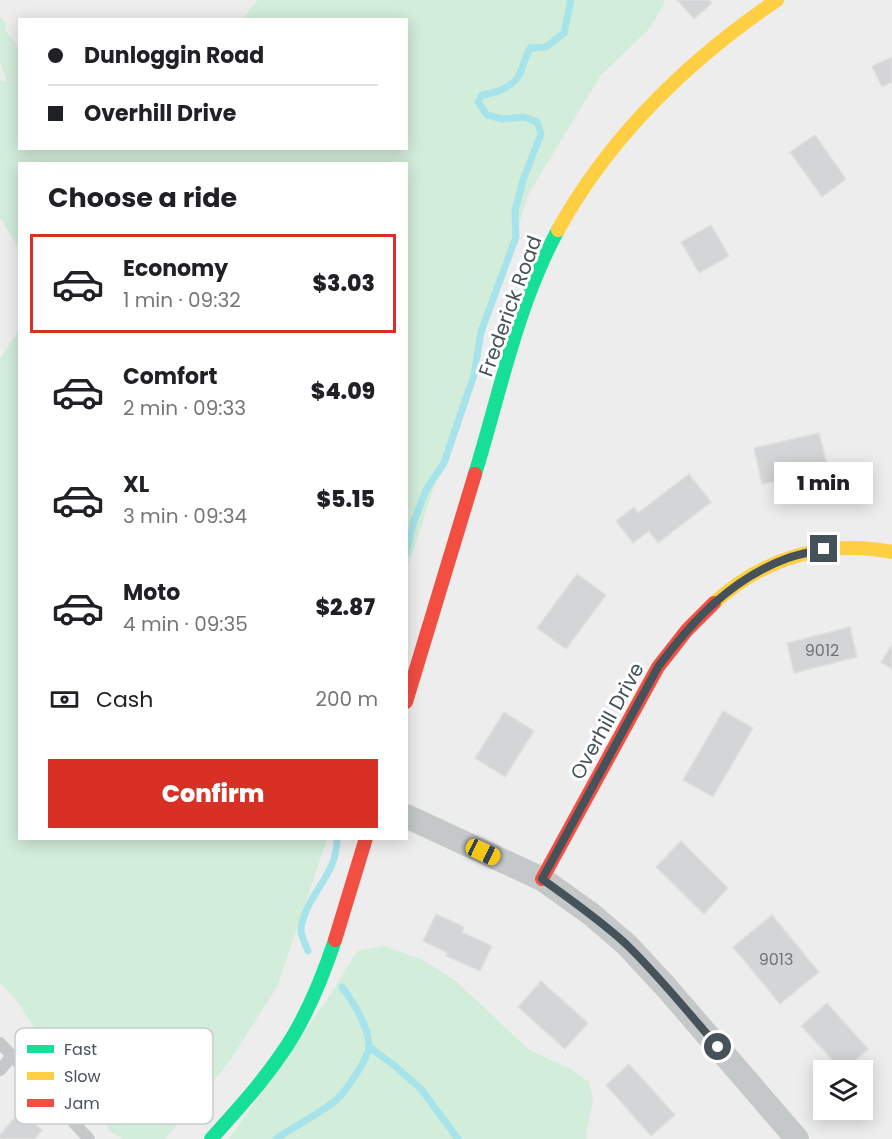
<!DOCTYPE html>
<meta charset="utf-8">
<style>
:root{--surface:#fff;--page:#f6f6f6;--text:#202124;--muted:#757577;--line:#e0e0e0;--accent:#d93025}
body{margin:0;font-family:Poppins,sans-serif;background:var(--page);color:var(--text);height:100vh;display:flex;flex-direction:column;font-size:22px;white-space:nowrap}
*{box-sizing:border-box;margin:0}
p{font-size:20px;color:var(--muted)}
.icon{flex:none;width:33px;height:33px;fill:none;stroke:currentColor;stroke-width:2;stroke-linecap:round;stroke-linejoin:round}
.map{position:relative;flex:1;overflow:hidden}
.details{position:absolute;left:18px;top:162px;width:390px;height:678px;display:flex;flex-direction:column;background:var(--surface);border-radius:0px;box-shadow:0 3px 15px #0003}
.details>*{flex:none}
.top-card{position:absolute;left:18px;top:18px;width:390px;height:132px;border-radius:0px;box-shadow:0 3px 15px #0003;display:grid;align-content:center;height:132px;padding:0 30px;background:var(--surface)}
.controls{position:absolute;left:813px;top:1060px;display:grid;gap:12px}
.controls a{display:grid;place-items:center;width:60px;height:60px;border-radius:0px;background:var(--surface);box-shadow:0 3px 15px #0003;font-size:30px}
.end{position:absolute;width:27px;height:27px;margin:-14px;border:8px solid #465259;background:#fff;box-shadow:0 0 0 3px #fff}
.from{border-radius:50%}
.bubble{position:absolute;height:42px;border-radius:0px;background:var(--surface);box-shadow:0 3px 15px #0003;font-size:20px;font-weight:800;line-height:42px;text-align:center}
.car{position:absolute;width:18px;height:36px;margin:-18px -9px;border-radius:8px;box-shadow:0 0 4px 2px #0007;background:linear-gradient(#f5c518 24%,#345 0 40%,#f5c518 0 76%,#345 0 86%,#f5c518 0)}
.top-card b{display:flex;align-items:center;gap:21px;height:57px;font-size:22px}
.top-card b+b{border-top:2px solid var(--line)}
.top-card i{width:15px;height:15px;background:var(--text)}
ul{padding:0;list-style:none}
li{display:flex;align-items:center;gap:18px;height:99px;margin:0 12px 9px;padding:0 18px;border:3px solid transparent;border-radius:0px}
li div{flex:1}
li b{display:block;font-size:22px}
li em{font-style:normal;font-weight:800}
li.active{border-color:var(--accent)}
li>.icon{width:54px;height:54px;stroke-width:1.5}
h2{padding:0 30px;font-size:27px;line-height:72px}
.pay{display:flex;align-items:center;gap:15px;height:66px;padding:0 30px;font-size:22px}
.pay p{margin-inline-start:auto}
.cta{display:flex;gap:12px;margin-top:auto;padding:12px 30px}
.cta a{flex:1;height:69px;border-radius:0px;background:var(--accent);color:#fff;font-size:24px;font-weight:800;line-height:69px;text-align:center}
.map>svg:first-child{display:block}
.green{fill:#d2edd9}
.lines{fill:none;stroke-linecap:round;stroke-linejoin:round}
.stream{stroke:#a7e3ea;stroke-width:7}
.building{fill:#d4d5d6;stroke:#dfdfe0;stroke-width:1.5}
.lane{stroke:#c5c8c9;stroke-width:12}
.street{stroke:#c5c8c9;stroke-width:24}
.fast{stroke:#16e098;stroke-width:14}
.slow{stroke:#ffcf43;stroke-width:14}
.jam{stroke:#f24e42;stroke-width:14}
.route{stroke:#465259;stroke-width:8}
.labels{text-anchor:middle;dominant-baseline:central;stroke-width:6;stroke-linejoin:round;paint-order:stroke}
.number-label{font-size:16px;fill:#6b747a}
.street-label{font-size:20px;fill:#465259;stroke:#fff}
.key{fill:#fff;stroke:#c8cbcd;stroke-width:1.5}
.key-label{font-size:16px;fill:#465259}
</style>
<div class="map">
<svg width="892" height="1139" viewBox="0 0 892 1139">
<rect width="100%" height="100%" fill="#eeeded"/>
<path class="green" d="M258,0H664L665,2L649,29L601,75L529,193L407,570L406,164H20L19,250L0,217V80L7,82L0,62V16L6,24L5,30L19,48L20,148H406V20L242,19Z
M19,330L20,838L327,839L277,987L229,1062L165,1139H122L110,1131L84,1093L51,1053L18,1003L0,982V359Z
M384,946L423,960L456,981L529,1050L569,1068L589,1082L593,1101L586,1134L587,1139H229L329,997L357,951Z"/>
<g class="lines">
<path class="stream" d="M406,553L413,524L426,490L444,463L474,375L481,332L516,237L515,211L523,180L541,134L537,122L524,117L503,119L487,115L478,102L482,95C497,93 516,86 521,71C524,62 526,56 530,48L546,47L564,33L571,0
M308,951C306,945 300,935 301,929C305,895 338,876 337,838
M369,1047L395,1066L421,1089L458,1139
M276,1139C295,1126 317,1115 335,1101C345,1093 369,1058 369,1045C368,1025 353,1002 342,987"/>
</g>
<path class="building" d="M677,0H709L712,3L694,19Z
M892,57V82L882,87L872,66Z
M815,135L846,179L822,197L790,152Z
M711,225L729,256L699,273L681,242Z
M819,433L828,468L762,484L754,448Z
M689,474L711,502L658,543L649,531L633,543L616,521L634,507L638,513Z
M577,574L606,595L566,649L537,628Z
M850,627L857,657L794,673L787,643Z
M892,645V669L881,662Z
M723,711L753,728L713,797L683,780Z
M504,712L534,731L505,777L475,758Z
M681,841L728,888L704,914L656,867Z
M436,914L464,927L462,932L492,946L480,971L446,956L448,953L423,941Z
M772,915L819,972L780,1004L733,947Z
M541,981L588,1023L565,1049L518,1007Z
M827,1003L868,1049L843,1071L801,1026Z
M629,1064L675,1115L651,1136L606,1085Z
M20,1111L42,1130L35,1139H0V1135Z"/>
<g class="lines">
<path class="lane" d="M0,1043L89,1139
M0,1070L12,1056"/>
<path class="street" d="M406,816L542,879L591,914L627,945L666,987L797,1139"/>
<path class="fast" d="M475,474C500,393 517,305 558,230
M211,1139C236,1111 261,1084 282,1053C306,1019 322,979 335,940"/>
<path class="slow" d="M558,230C610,136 689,60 777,0
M714,603C763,558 827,539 892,552"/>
<path class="jam" d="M406,702L475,474
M542,879L658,667L687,630L714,603
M335,940L366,838"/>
</g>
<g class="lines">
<path class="route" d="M718,1047C688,1012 659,976 626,944C600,920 571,900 542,879L658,667C692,621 732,578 788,558C799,554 812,552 824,549"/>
</g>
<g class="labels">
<g class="number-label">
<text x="822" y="650">9012</text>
<text x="776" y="959">9013</text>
</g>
<g class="street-label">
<text transform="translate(510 306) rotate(-70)">Frederick Road</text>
<text transform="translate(607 721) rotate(-61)">Overhill Drive</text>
</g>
</g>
<rect x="15" y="1028" width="198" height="96" rx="9" class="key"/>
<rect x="27" y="1045" width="27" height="8" fill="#16e098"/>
<rect x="27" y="1072" width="27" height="8" fill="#ffcf43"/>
<rect x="27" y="1099" width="27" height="8" fill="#f24e42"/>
<g class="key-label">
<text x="64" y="1055">Fast</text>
<text x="64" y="1082">Slow</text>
<text x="64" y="1109">Jam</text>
</g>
</svg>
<div class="controls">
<a><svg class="icon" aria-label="layers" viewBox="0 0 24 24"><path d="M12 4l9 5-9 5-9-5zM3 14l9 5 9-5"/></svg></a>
</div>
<i class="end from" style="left:718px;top:1047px"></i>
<i class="end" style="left:824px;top:549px"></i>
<div class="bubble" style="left:774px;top:462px;width:99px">1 min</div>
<i class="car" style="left:483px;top:852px;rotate:115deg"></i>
<div class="top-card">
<b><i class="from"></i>Dunloggin Road</b>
<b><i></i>Overhill Drive</b>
</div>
<section class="details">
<h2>Choose a ride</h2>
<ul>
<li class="active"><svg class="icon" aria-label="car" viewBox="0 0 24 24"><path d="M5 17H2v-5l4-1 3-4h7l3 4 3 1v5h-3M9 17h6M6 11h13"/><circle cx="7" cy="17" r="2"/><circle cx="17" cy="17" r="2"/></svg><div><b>Economy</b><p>1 min · 09:32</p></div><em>$3.03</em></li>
<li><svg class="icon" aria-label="car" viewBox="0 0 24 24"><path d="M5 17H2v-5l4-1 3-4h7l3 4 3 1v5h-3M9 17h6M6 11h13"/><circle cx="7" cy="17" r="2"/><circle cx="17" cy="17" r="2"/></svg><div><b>Comfort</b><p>2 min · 09:33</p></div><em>$4.09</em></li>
<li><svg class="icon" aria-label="car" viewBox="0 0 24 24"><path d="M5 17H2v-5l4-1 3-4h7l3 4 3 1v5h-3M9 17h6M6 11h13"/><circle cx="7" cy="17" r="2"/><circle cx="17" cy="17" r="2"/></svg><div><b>XL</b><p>3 min · 09:34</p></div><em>$5.15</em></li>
<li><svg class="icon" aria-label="car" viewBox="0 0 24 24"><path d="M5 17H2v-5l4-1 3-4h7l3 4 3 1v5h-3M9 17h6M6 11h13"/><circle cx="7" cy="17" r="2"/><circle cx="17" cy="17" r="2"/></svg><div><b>Moto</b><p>4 min · 09:35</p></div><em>$2.87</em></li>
</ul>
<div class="pay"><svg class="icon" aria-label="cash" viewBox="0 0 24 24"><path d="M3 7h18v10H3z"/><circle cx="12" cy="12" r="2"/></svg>Cash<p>200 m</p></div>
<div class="cta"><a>Confirm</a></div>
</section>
</div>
